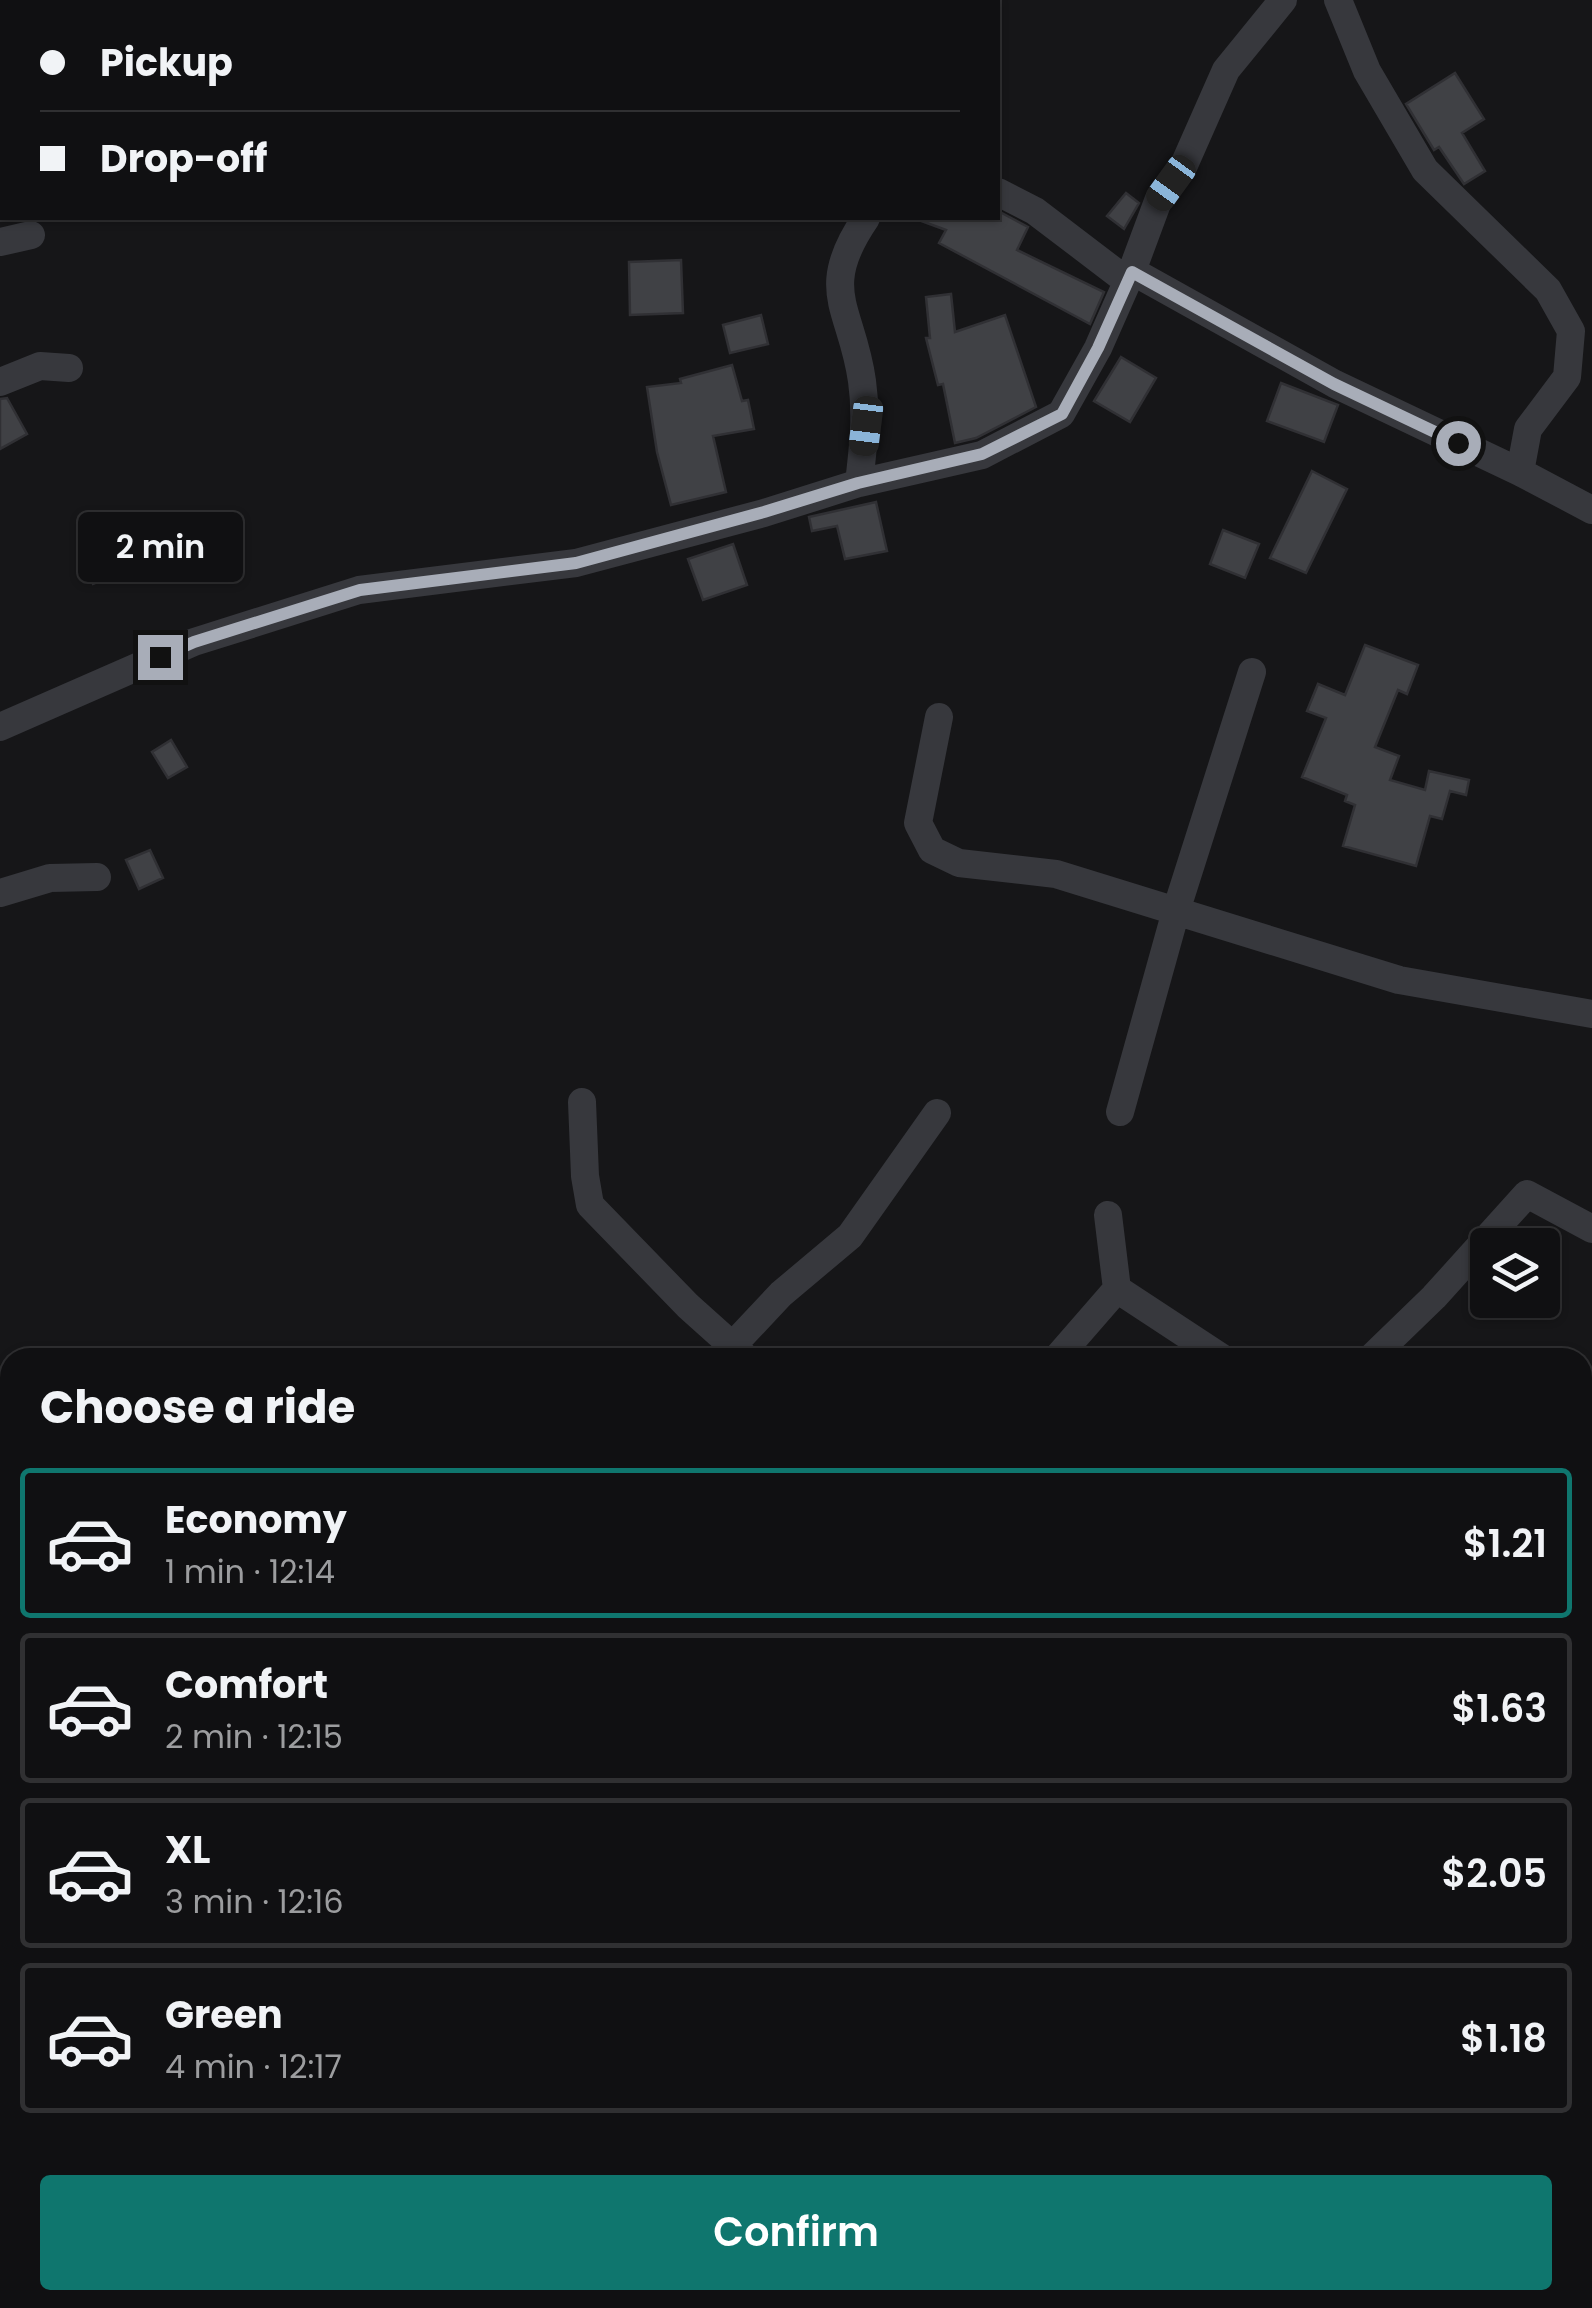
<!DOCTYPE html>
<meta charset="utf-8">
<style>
:root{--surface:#101012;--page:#1e1e20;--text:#f1f3f6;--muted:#9c9d9f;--line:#303032;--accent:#0f766e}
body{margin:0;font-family:Poppins,sans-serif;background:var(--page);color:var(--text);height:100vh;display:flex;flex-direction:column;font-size:38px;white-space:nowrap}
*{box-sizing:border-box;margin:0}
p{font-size:32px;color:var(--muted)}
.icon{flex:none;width:55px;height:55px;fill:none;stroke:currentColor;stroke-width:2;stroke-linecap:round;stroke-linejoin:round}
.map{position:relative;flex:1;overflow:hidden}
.drawer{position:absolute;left:0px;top:1348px;width:1592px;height:962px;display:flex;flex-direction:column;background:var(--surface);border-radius:30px 30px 0 0;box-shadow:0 2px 8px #0004,0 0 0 2px var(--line)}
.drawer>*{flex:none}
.banner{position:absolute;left:0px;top:0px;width:1000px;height:220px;box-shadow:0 2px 8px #0004,0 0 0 2px var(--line);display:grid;align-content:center;height:220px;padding:0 40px;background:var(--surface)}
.tools{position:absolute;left:1470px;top:1228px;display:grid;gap:20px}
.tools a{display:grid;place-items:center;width:90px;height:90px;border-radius:10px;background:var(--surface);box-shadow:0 2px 8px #0004,0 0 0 2px var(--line);font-size:50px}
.end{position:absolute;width:45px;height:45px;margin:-22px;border:12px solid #a8adb8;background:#111;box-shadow:0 0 0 5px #111}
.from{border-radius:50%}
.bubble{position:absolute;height:70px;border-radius:10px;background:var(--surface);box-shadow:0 2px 8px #0004,0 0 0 2px var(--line);font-size:32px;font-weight:600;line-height:70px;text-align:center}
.car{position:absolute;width:30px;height:60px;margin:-30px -15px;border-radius:12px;box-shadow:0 0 8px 2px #0007;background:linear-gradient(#222 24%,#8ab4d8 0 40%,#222 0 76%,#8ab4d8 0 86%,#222 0)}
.banner b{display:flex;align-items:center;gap:35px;height:95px;font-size:38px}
.banner b+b{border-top:2px solid var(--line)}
.banner i{width:25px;height:25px;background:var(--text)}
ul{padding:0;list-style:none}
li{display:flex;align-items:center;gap:30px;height:150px;margin:0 20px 15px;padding:0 20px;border:5px solid var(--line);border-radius:10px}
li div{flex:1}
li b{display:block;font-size:38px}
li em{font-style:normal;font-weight:600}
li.current{border-color:var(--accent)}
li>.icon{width:90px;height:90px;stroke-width:1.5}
h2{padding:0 40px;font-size:45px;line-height:120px}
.action{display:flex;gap:20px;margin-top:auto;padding:20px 40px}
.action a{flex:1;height:115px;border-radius:10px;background:var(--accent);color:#fff;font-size:40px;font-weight:600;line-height:115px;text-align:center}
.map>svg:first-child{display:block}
.building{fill:#404145;stroke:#303034;stroke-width:2.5}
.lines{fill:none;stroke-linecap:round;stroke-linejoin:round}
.minor{stroke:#37383d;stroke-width:28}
.route{stroke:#a8adb8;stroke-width:12}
</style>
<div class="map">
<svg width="1592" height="2308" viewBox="0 0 1592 2308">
<rect width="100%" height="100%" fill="#161618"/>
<path class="building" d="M1455,73L1484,119L1462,133L1485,171L1464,184L1439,147L1434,150L1406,104Z
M1126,193L1139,203L1124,229L1107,216Z
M998,211L1028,227L1017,250L1104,292L1090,324L939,243L946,230L916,219L998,218Z
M681,260L683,313L630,315L629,262Z
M951,294L955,332L1005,315L1036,407L976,438L955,443L943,384L938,385L926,338H930L926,297Z
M761,315L768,344L730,353L723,325Z
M1121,357L1156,378L1130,422L1094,401Z
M732,365L742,401L748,400L754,429L713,436L726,492L671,505L657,452L647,387L681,383L680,379Z
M1281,383L1338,405L1324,442L1267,421Z
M7,398L27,434L0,449V399Z
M1312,471L1347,489L1306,573L1270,558Z
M876,502L887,551L845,559L837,526L812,531L809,517Z
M1223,530L1259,544L1245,578L1210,564Z
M106,540L120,573L93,584L79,551Z
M733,544L747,585L703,600L688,559Z
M1365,645L1418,665L1407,694L1398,690L1375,747L1399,756L1390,780L1425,790L1429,771L1469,780L1466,795L1450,791L1442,819L1430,816L1416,866L1343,846L1355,805L1345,801L1347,795L1302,777L1326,718L1307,711L1318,684L1345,695Z
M171,740L187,767L168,778L152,752Z
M150,850L163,878L139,889L126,860Z"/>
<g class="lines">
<path class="minor" d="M304,0L305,2
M1283,0L1226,70L1184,165L1158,201L1132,271L1335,384L1520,472L1592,510
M1338,0L1367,71L1425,170L1548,290L1571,331L1567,377L1528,429L1520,472
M998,192L1035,211L1127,281
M0,242L31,235
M0,382L40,366L69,368
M859,483C863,449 867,416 862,381C852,308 816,291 866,218
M939,717L918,823L932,850L959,863L1056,874L1399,980L1592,1014
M0,727L194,642L359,590L576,563L764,513L859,483L982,455L1061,414L1098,348L1132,271
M0,893L50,878L97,877
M582,1102L585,1176L590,1205L688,1306L746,1358
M1120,1112L1176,911L1252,672
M1117,1289L1222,1358
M734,1344L781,1294L850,1236L937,1113
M1057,1358L1117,1289L1108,1215
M1371,1358L1434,1297L1527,1194L1592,1229
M1582,2043L1592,2046
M896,2308L898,2300"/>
</g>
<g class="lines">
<path class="route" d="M160,657L194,642L360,590L576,563L764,512L858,483L982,454L1062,414L1098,348L1132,272L1334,384L1458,443"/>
</g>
</svg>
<div class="tools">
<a><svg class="icon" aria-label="layers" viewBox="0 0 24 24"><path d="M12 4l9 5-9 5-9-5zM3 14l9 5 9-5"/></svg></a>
</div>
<i class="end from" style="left:1458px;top:443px"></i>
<i class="end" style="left:160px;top:657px"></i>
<div class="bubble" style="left:78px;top:512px;width:165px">2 min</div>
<i class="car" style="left:1171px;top:183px;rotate:216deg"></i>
<i class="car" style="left:866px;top:426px;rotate:187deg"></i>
<div class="banner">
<b><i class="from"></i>Pickup</b>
<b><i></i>Drop-off</b>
</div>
<section class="drawer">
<h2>Choose a ride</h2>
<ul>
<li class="current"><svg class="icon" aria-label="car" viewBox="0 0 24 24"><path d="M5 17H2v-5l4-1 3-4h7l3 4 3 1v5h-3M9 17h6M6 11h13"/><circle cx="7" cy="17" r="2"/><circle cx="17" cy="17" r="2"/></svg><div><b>Economy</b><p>1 min · 12:14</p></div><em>$1.21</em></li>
<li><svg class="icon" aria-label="car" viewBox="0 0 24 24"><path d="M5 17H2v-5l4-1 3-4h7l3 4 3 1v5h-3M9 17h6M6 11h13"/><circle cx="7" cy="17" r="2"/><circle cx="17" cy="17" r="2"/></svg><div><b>Comfort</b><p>2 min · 12:15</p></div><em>$1.63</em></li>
<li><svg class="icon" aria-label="car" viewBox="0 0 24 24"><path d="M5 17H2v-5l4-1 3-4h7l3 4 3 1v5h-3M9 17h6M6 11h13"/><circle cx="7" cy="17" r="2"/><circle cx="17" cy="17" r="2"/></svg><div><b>XL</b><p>3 min · 12:16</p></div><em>$2.05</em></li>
<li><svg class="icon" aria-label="car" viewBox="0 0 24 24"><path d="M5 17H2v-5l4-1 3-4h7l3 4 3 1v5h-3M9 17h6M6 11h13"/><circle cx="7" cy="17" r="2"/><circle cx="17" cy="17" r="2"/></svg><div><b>Green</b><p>4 min · 12:17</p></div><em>$1.18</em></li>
</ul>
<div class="action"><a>Confirm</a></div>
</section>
</div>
